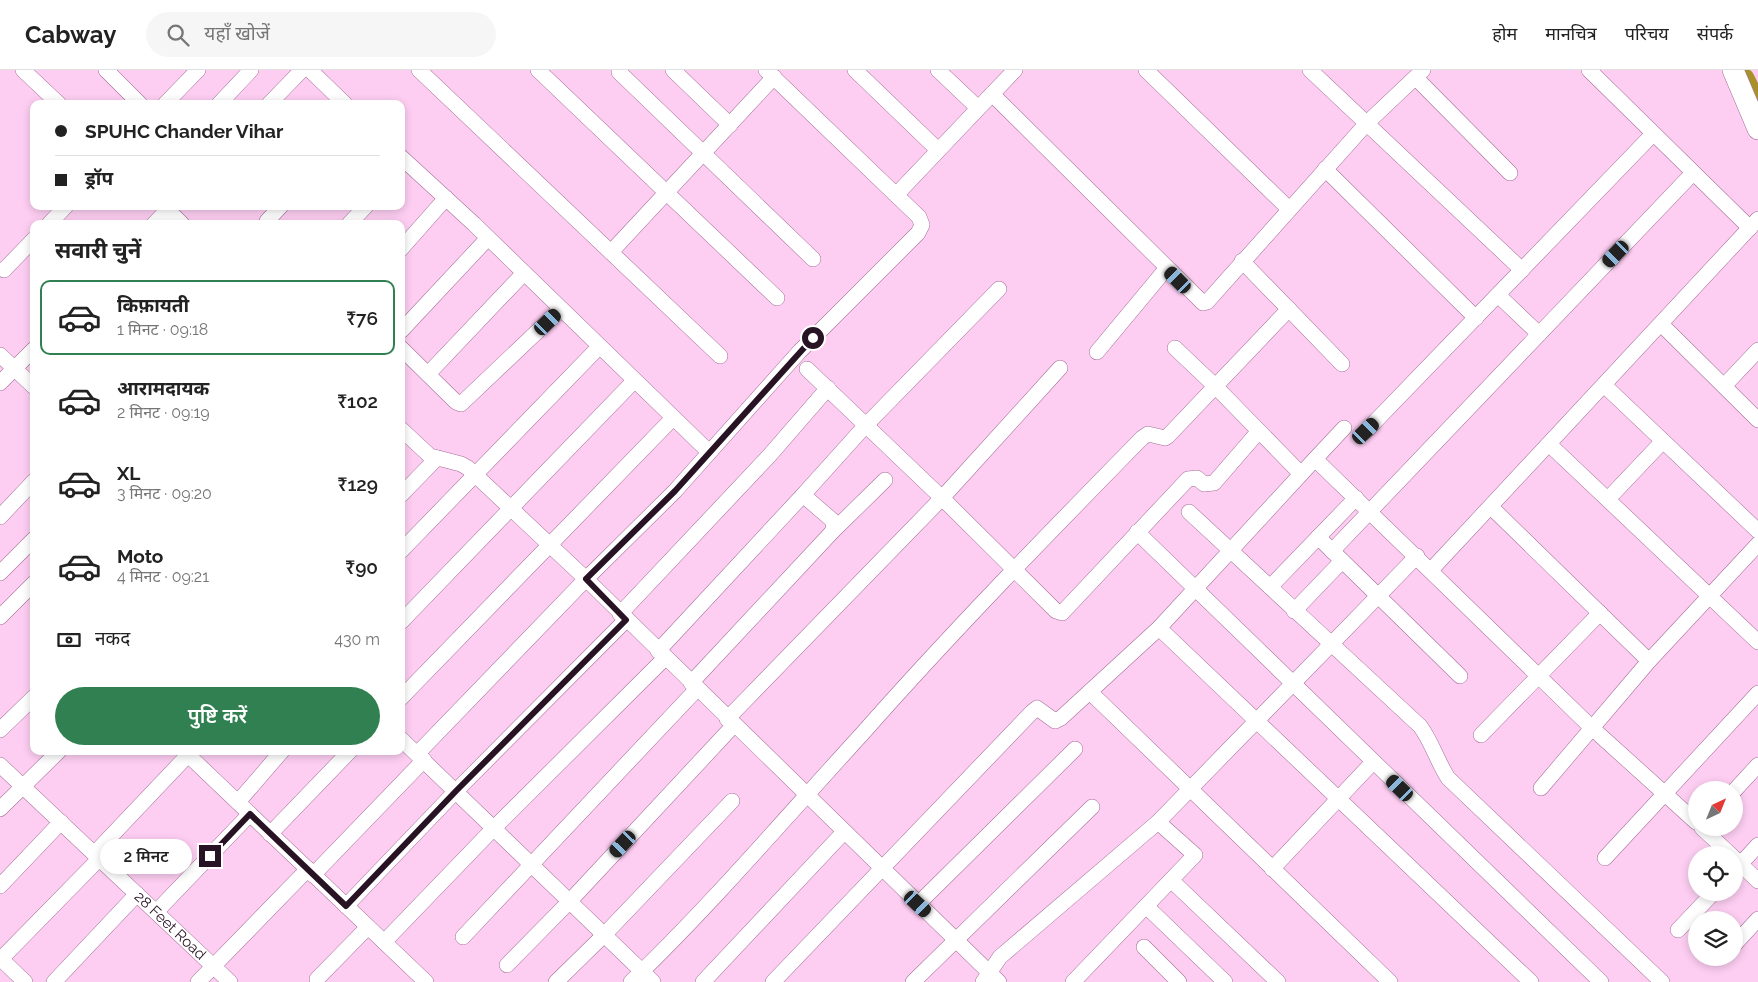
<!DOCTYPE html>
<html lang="hi">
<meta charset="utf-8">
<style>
:root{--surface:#fff;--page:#f6f6f6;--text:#222;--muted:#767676;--line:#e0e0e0;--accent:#308051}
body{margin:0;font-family:Raleway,"Noto Sans Devanagari",sans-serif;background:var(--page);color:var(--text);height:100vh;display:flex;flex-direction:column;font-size:19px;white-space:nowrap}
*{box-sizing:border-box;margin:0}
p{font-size:16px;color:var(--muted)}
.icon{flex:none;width:28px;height:28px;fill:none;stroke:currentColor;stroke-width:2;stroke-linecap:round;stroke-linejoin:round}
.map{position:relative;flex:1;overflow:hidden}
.panel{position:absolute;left:30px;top:150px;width:375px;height:535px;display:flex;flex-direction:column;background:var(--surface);border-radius:10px;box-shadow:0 2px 8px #0003}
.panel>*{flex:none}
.top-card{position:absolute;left:30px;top:30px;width:375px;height:110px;border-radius:10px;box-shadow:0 2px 8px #0003;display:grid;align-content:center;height:110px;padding:0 25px;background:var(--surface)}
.needle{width:32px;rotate:43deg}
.tools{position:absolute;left:1688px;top:711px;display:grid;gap:10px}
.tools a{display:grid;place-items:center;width:55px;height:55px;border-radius:50%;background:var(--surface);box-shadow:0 2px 8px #0003;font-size:25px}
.end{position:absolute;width:22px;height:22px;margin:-11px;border:6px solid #271323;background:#fff;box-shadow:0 0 0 2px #fff}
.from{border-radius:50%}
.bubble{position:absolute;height:35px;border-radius:18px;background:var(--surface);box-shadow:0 2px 8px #0003;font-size:16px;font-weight:600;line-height:35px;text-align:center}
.car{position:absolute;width:15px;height:30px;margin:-15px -8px;border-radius:6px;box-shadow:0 0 4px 1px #0007;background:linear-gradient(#222 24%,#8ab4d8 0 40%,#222 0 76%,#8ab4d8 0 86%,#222 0)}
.top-card b{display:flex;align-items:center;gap:18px;height:48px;font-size:19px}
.top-card b+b{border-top:1px solid var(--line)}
.top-card i{width:12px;height:12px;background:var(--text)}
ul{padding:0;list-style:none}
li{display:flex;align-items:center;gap:15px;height:75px;margin:0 10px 8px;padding:0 15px;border:2px solid transparent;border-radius:10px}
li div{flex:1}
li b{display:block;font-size:19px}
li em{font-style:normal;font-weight:600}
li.selected{border-color:var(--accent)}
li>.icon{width:45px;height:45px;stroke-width:1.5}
h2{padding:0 25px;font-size:22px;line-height:60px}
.pay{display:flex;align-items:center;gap:12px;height:55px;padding:0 25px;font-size:19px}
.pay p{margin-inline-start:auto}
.button{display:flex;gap:10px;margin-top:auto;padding:10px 25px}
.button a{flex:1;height:58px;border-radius:30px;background:var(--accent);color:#fff;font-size:20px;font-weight:600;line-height:58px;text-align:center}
header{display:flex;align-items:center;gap:30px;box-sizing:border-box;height:70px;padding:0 25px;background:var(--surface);border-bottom:1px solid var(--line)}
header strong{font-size:24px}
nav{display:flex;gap:28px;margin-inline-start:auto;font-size:18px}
.search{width:350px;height:45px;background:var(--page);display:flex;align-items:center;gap:12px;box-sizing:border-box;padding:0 18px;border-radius:28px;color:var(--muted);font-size:19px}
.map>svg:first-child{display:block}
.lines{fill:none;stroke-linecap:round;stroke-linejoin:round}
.canal{stroke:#a8902b;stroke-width:16}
.street-casing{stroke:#a46e98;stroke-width:16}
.secondary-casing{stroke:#a46e98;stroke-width:22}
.street{stroke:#fff;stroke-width:15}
.secondary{stroke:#fff;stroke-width:21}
.route{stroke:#271323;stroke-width:6}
.labels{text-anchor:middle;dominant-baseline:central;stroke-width:4;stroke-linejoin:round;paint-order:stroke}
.street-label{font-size:15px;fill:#271323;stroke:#fff}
</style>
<header>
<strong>Cabway</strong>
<div class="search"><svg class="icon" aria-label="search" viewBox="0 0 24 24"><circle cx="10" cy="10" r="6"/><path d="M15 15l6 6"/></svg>यहाँ खोजें</div>
<nav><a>होम</a><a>मानचित्र</a><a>परिचय</a><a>संपर्क</a></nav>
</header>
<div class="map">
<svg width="1758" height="912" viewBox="0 0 1758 912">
<rect width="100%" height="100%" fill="#fdcef2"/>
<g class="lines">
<path class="canal" d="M1746,7L1758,31"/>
<defs>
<g id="street">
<path d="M23,0L59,34"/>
<path d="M106,0L140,34"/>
<path d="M310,0L345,34"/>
<path d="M419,0L720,286"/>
<path d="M538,0L777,228"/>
<path d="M673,0L730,55"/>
<path d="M766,0L896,125L992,24L1203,233L1207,232L1367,53L1423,0"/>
<path d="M855,0L938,80"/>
<path d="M938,0L978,38"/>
<path d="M1146,0L1289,139"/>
<path d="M1310,0L1522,200"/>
<path d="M1589,0L1750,158"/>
<path d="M619,2L813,189"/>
<path d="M1416,8L1510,103"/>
<path d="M992,24L1015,0"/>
<path d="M165,34L198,0"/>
<path d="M219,34L251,0"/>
<path d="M269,34L302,0"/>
<path d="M401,87L474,154L709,382"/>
<path d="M1325,99L1476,248"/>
<path d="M164,136L182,154"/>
<path d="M49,154L66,136"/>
<path d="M154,154L171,136"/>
<path d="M270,154L267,151L281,136"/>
<path d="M349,154L366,136"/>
<path d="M401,179L446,128"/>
<path d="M611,182L774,7"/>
<path d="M1242,191L1342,294"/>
<path d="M4,200L34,169"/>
<path d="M1498,225L1539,264"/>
<path d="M1661,254L1758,350"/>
<path d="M401,261L488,168"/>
<path d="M401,278L456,332L461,334L561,239"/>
<path d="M1175,278L1215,316L1301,404"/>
<path d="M1097,282L1166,199"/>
<path d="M0,285L34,317"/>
<path d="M807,299L942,428L1056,541L1062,543L1188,409L1197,408L1204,414L1214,413L1259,361"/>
<path d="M428,304L524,203"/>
<path d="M0,313L34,279"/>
<path d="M1604,315L1758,461"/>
<path d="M1724,316L1758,280"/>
<path d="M401,359L430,386L461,394L468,398L586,509L999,912"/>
<path d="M1366,361L1653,64"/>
<path d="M1550,375L1758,572"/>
<path d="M1315,389L1344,358"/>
<path d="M401,425L437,388"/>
<path d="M1608,429L1663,371"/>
<path d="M1491,437L1649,591"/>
<path d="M1189,442L1420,656C1432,672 1437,691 1448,708L1662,912"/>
<path d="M0,447L34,411"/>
<path d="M832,462L885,410"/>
<path d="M1137,462L1601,912"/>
<path d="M1318,467L1460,606"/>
<path d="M401,481L599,277"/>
<path d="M1332,481L1693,103"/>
<path d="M1431,500L1758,149"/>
<path d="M0,503L34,469"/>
<path d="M1270,517L1356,428"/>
<path d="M1294,541L1342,491"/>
<path d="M620,544L769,386L828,318"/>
<path d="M0,547L34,513"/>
<path d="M401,552L634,311"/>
<path d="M658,581L803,425"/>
<path d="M691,613L832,462L834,456L832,450L803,425L866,355L999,219"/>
<path d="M1090,622L1390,912"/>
<path d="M401,628L673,348"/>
<path d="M727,649L942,428L1060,298"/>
<path d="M0,660L34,627"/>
<path d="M1481,665L1600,543"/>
<path d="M401,669L653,912"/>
<path d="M184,681L426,912"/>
<path d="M417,684L586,509L675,421L800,281L918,163L922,155L919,147L896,125"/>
<path id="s1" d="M0,695L230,912"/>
<path d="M1541,718L1649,591L1758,474"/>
<path d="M1734,721L1758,695"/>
<path d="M238,732L282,681"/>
<path d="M0,739L59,681"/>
<path d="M1702,758L1731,785"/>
<path d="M270,764L350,681"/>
<path d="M95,783L188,685"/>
<path d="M1605,788L1758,623"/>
<path d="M1734,788L1758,811"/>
<path d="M1272,799L1373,692"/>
<path d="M1734,801L1758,775"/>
<path d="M313,805L424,690"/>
<path d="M1171,810L1278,912"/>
<path d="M0,816L61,752"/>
<path d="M918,834L1075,679"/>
<path d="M346,836L456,721L626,550"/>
<path d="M1146,836L1225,912"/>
<path d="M156,842L250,744"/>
<path d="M1678,860L1714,822"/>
<path d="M463,867L697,619"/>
<path d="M384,872L494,758L665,588"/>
<path d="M1734,875L1758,849"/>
<path d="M1144,877L1179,912"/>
<path d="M0,888L25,912"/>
<path d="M1,889L100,788"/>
<path d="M507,895L569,832L734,655"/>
<path d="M317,909L368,857"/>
<path d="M54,912L137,824"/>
<path d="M198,912L308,799"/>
<path d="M556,912L604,865L732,731"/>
<path d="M631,912C712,834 786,747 862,664C952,562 1047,465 1142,368L1148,364L1165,368L1168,366L1289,239"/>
<path d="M703,912L844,762"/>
<path d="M773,912L1032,642L1037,638L1055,651L1061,648L1159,558"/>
<path d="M913,912L1092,737"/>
<path d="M983,912L1000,887L1158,752L1417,486"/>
<path d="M1073,912L1195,785L1158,752"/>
<path d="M1531,912L1159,558L1315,389L1592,658L1696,752"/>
</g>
<path id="secondary" d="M1733,0L1758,59"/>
</defs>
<use href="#street" class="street-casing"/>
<use href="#secondary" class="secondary-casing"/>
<use href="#street" class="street"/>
<use href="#secondary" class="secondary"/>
</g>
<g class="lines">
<path class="route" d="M210,786L250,744L346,836L456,721L626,550L586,509L675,421L813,268"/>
</g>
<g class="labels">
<g class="street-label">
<text stroke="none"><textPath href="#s1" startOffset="234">28 Feet Road</textPath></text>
</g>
</g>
</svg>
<div class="tools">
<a><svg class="needle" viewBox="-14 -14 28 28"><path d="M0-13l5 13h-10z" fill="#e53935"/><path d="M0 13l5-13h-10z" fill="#767676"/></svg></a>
<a><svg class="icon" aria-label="locate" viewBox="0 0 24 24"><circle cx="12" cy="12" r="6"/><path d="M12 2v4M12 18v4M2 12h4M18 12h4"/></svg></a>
<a><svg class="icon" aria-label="layers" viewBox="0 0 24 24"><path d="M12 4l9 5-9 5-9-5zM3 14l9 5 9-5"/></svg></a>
</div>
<i class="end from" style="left:813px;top:268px"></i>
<i class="end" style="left:210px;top:786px"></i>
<div class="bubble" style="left:100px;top:769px;width:92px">2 मिनट</div>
<i class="car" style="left:1616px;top:184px;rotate:224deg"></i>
<i class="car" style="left:1178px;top:210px;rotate:315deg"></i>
<i class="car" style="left:548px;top:252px;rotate:46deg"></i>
<i class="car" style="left:1366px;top:361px;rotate:46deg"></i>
<i class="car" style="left:1400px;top:718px;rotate:314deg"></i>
<i class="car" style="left:623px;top:774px;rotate:223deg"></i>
<i class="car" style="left:918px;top:834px;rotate:133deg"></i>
<div class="top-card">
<b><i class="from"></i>SPUHC Chander Vihar</b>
<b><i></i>ड्रॉप</b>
</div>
<section class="panel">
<h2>सवारी चुनें</h2>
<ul>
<li class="selected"><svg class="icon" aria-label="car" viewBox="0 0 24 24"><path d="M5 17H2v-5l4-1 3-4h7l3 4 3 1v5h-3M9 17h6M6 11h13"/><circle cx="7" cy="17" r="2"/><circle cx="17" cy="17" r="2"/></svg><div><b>किफ़ायती</b><p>1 मिनट · 09:18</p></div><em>₹76</em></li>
<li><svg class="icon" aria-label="car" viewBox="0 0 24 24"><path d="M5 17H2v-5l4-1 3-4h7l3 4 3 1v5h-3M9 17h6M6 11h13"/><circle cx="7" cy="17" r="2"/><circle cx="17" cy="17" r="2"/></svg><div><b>आरामदायक</b><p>2 मिनट · 09:19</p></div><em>₹102</em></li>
<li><svg class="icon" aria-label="car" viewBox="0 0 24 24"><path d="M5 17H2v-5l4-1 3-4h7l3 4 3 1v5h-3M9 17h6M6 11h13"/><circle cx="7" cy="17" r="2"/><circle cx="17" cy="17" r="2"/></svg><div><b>XL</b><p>3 मिनट · 09:20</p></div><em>₹129</em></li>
<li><svg class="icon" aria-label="car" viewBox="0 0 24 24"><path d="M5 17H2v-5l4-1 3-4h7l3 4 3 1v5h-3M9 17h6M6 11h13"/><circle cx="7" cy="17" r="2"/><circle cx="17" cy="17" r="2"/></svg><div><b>Moto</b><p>4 मिनट · 09:21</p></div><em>₹90</em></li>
</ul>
<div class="pay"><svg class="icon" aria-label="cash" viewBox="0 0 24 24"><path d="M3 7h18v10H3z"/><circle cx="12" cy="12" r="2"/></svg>नकद<p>430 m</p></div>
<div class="button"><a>पुष्टि करें</a></div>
</section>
</div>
